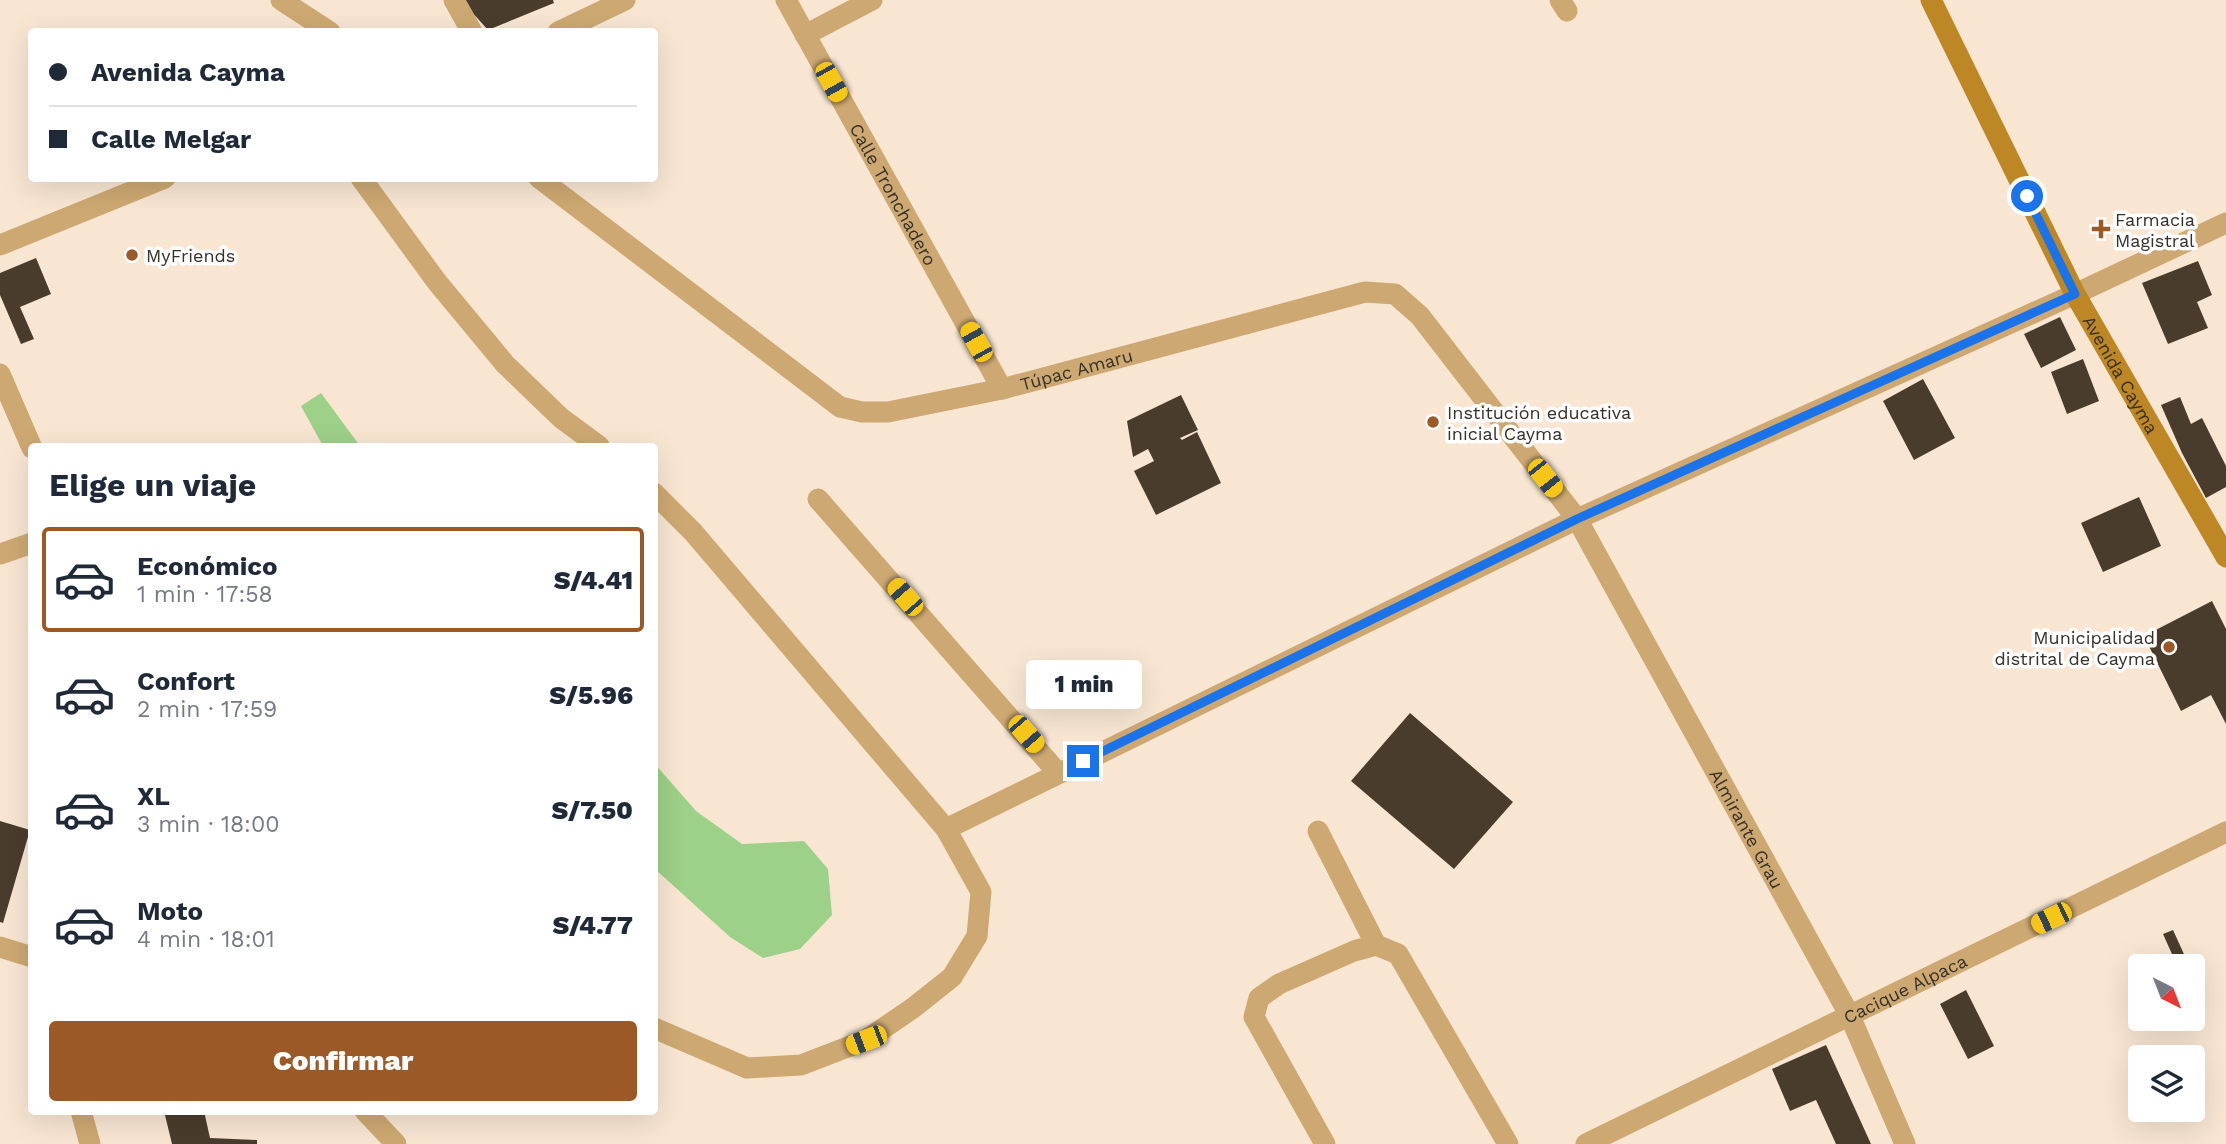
<!DOCTYPE html>
<html lang="es">
<meta charset="utf-8">
<style>
:root{--surface:#fff;--page:#f6f6f7;--text:#1f2937;--muted:#747a83;--line:#e0e1e3;--accent:#9a5926}
body{margin:0;font-family:"Work Sans",sans-serif;background:var(--page);color:var(--text);height:100vh;display:flex;flex-direction:column;font-size:26px;white-space:nowrap}
*{box-sizing:border-box;margin:0}
p{font-size:23px;color:var(--muted)}
.icon{flex:none;width:38px;height:38px;fill:none;stroke:currentColor;stroke-width:2;stroke-linecap:round;stroke-linejoin:round}
.map{position:relative;flex:1;overflow:hidden}
.drawer{position:absolute;left:28px;top:443px;width:630px;height:672px;display:flex;flex-direction:column;background:var(--surface);border-radius:7px;box-shadow:0 7px 28px #0002}
.drawer>*{flex:none}
.banner{position:absolute;left:28px;top:28px;width:630px;height:154px;border-radius:7px;box-shadow:0 7px 28px #0002;display:grid;align-content:center;height:154px;padding:0 21px;background:var(--surface)}
.needle{width:46px;rotate:138deg}
.controls{position:absolute;left:2128px;top:954px;display:grid;gap:14px}
.controls a{display:grid;place-items:center;width:77px;height:77px;border-radius:7px;background:var(--surface);box-shadow:0 7px 28px #0002;font-size:35px}
.end{position:absolute;width:32px;height:32px;margin:-16px;border:9px solid #1a73e8;background:#fff;box-shadow:0 0 0 4px #fff}
.from{border-radius:50%}
.bubble{position:absolute;height:49px;border-radius:7px;background:var(--surface);box-shadow:0 7px 28px #0002;font-size:23px;font-weight:800;line-height:49px;text-align:center}
.car{position:absolute;width:21px;height:42px;margin:-21px -10px;border-radius:9px;box-shadow:0 0 5px 2px #0007;background:linear-gradient(#f5c518 24%,#345 0 40%,#f5c518 0 76%,#345 0 86%,#f5c518 0)}
.banner b{display:flex;align-items:center;gap:24px;height:66px;font-size:26px}
.banner b+b{border-top:2px solid var(--line)}
.banner i{width:18px;height:18px;background:var(--text)}
ul{padding:0;list-style:none}
li{display:flex;align-items:center;gap:21px;height:105px;margin:0 14px 10px;padding:0 7px;border:4px solid transparent;border-radius:7px}
li div{flex:1}
li b{display:block;font-size:26px}
li em{font-style:normal;font-weight:800}
li.active{border-color:var(--accent)}
li>.icon{width:63px;height:63px;stroke-width:1.5}
h2{padding:0 21px;font-size:32px;line-height:84px}
.primary-button{display:flex;gap:14px;margin-top:auto;padding:14px 21px}
.primary-button a{flex:1;height:80px;border-radius:7px;background:var(--accent);color:#fff;font-size:28px;font-weight:800;line-height:80px;text-align:center}
.map>svg:first-child{display:block}
.green{fill:#9dd088}
.building{fill:#4a3c2d}
.lines{fill:none;stroke-linecap:round;stroke-linejoin:round}
.minor{stroke:#cda872;stroke-width:21}
.tertiary{stroke:#cda872;stroke-width:21}
.secondary{stroke:#be8725;stroke-width:21}
.route{stroke:#1a73e8;stroke-width:9}
.poi-dot{fill:#9a5926;stroke:#fff;stroke-width:2.5}
.labels{text-anchor:middle;dominant-baseline:central;stroke-width:7;stroke-linejoin:round;paint-order:stroke}
.street-label{font-size:18px;fill:#363028;stroke:#fff}
.poi-label{font-size:18px;fill:#363028;stroke:#fff;text-anchor:start}
</style>
<div class="map">
<svg width="2226" height="1144" viewBox="0 0 2226 1144">
<rect width="100%" height="100%" fill="#f8e6d3"/>
<path class="green" d="M321,393L360,446H323L301,406Z
M654,763L696,811L742,844L804,841L828,869L832,915L800,949L763,958L730,937L655,869Z"/>
<path class="building" d="M461,0H553L554,3L488,30Z
M36,258L51,294L20,307L34,339L21,344L0,295V273Z
M2198,261L2212,295L2197,302L2208,328L2168,344L2142,283Z
M2060,317L2076,350L2041,368L2024,334Z
M2083,359L2099,401L2067,414L2051,372Z
M1923,379L1955,438L1914,460L1883,401Z
M1181,395L1198,430L1180,438L1182,440L1197,432L1221,483L1156,515L1134,471L1154,461L1148,449L1133,457L1127,421Z
M2180,397L2191,424L2202,418L2226,466V487L2206,498L2182,453L2161,405Z
M2139,497L2161,546L2103,572L2081,523Z
M2212,601L2226,629V724L2211,695L2181,711L2144,636Z
M1410,713L1513,802L1454,869L1351,781Z
M0,821L30,830L3,923L0,922Z
M2173,930L2188,963H2176L2163,934Z
M1966,990L1994,1046L1968,1059L1940,1004Z
M1826,1045L1871,1144H1836L1816,1100L1790,1111L1772,1069Z
M164,1111H204L210,1138L257,1140V1144H172Z"/>
<g class="lines">
<g class="minor">
<path d="M281,0L330,32"/>
<path d="M454,0L472,32"/>
<path id="s1" d="M786,0L1002,389"/>
<path d="M1560,0L1567,11"/>
<path d="M558,32L625,0"/>
<path d="M805,35L872,0"/>
<path d="M361,178L437,282L505,364L561,418L599,446"/>
<path id="s2" d="M539,178L840,407L862,412H888L1002,389L1365,292L1395,294L1420,316L1577,519L1850,1016L1905,1144"/>
<path d="M0,245L165,178"/>
<path d="M0,374L32,448"/>
<path d="M654,493L693,532L946,829L981,892L977,936L952,977L913,1008L866,1040L801,1065L747,1068L654,1028"/>
<path d="M818,499L1058,773"/>
<path d="M0,554L32,543"/>
<path d="M946,829L1577,519L2075,294"/>
<path d="M1318,831L1376,945"/>
<path d="M81,1111L90,1144"/>
<path d="M1325,1144L1254,1017L1259,998L1279,984L1354,951L1376,945L1398,954L1508,1144"/>
<path id="s3" d="M1586,1144L2226,832"/>
</g>
<path class="tertiary" d="M2075,294L2226,223
M0,947L32,957
M365,1111L396,1144"/>
<path class="secondary" id="s4" d="M1931,0L2075,294L2226,557"/>
</g>
<g class="lines">
<path class="route" d="M1083,761L1577,519L2075,294L2027,196"/>
</g>
<g class="poi-dot">
<path d="M2097.5 218.5h7v7h7v7h-7v7h-7v-7h-7v-7h7z"/>
<circle cx="132" cy="255" r="7"/>
<circle cx="1433" cy="422" r="7"/>
<circle cx="2169" cy="647" r="7"/>
</g>
<g class="labels">
<g class="street-label">
<text stroke="none"><textPath href="#s1" startOffset="222">Calle Tronchadero</textPath></text>
<text stroke="none"><textPath href="#s2" startOffset="620">Túpac Amaru</textPath></text>
<text stroke="none"><textPath href="#s4" startOffset="420">Avenida Cayma</textPath></text>
<text stroke="none"><textPath href="#s2" startOffset="1592">Almirante Grau</textPath></text>
<text stroke="none"><textPath href="#s3" startOffset="355">Cacique Alpaca</textPath></text>
</g>
<g class="poi-label">
<text x="2115" y="219">Farmacia<tspan x="2115" dy="21">Magistral</tspan></text>
<text x="146" y="255">MyFriends</text>
<text x="1447" y="412">Institución educativa<tspan x="1447" dy="21">inicial Cayma</tspan></text>
<text x="2155" y="637" text-anchor="end">Municipalidad<tspan x="2155" dy="21">distrital de Cayma</tspan></text>
</g>
</g>
</svg>
<div class="controls">
<a><svg class="needle" viewBox="-14 -14 28 28"><path d="M0-13l5 13h-10z" fill="#e53935"/><path d="M0 13l5-13h-10z" fill="#747a83"/></svg></a>
<a><svg class="icon" aria-label="layers" viewBox="0 0 24 24"><path d="M12 4l9 5-9 5-9-5zM3 14l9 5 9-5"/></svg></a>
</div>
<i class="end from" style="left:2027px;top:196px"></i>
<i class="end" style="left:1083px;top:761px"></i>
<div class="bubble" style="left:1026px;top:660px;width:116px">1 min</div>
<i class="car" style="left:831px;top:82px;rotate:151deg"></i>
<i class="car" style="left:976px;top:342px;rotate:331deg"></i>
<i class="car" style="left:1545px;top:478px;rotate:142deg"></i>
<i class="car" style="left:905px;top:597px;rotate:319deg"></i>
<i class="car" style="left:1026px;top:734px;rotate:139deg"></i>
<i class="car" style="left:2051px;top:918px;rotate:244deg"></i>
<i class="car" style="left:866px;top:1040px;rotate:249deg"></i>
<div class="banner">
<b><i class="from"></i>Avenida Cayma</b>
<b><i></i>Calle Melgar</b>
</div>
<section class="drawer">
<h2>Elige un viaje</h2>
<ul>
<li class="active"><svg class="icon" aria-label="car" viewBox="0 0 24 24"><path d="M5 17H2v-5l4-1 3-4h7l3 4 3 1v5h-3M9 17h6M6 11h13"/><circle cx="7" cy="17" r="2"/><circle cx="17" cy="17" r="2"/></svg><div><b>Económico</b><p>1 min · 17:58</p></div><em>S/4.41</em></li>
<li><svg class="icon" aria-label="car" viewBox="0 0 24 24"><path d="M5 17H2v-5l4-1 3-4h7l3 4 3 1v5h-3M9 17h6M6 11h13"/><circle cx="7" cy="17" r="2"/><circle cx="17" cy="17" r="2"/></svg><div><b>Confort</b><p>2 min · 17:59</p></div><em>S/5.96</em></li>
<li><svg class="icon" aria-label="car" viewBox="0 0 24 24"><path d="M5 17H2v-5l4-1 3-4h7l3 4 3 1v5h-3M9 17h6M6 11h13"/><circle cx="7" cy="17" r="2"/><circle cx="17" cy="17" r="2"/></svg><div><b>XL</b><p>3 min · 18:00</p></div><em>S/7.50</em></li>
<li><svg class="icon" aria-label="car" viewBox="0 0 24 24"><path d="M5 17H2v-5l4-1 3-4h7l3 4 3 1v5h-3M9 17h6M6 11h13"/><circle cx="7" cy="17" r="2"/><circle cx="17" cy="17" r="2"/></svg><div><b>Moto</b><p>4 min · 18:01</p></div><em>S/4.77</em></li>
</ul>
<div class="primary-button"><a>Confirmar</a></div>
</section>
</div>
